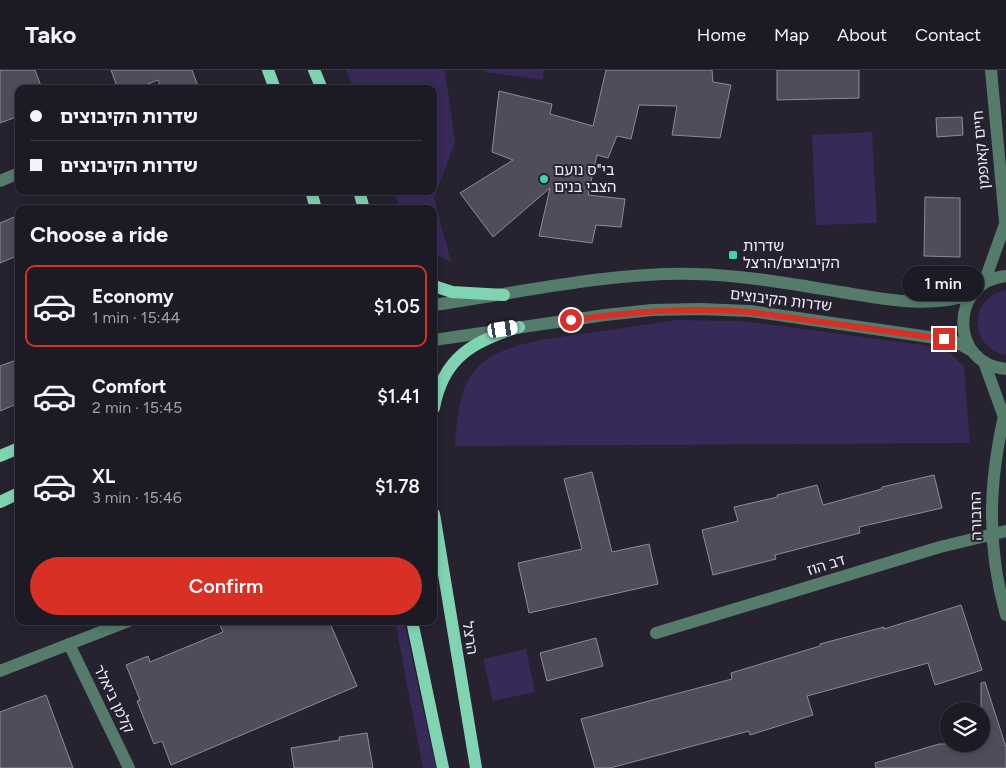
<!DOCTYPE html>
<meta charset="utf-8">
<style>
:root{--surface:#1c1a24;--page:#25232c;--text:#f1f3f6;--muted:#a0a1a6;--line:#3a3841;--accent:#d93025}
body{margin:0;font-family:Figtree,"Noto Sans Hebrew",sans-serif;background:var(--page);color:var(--text);height:100vh;display:flex;flex-direction:column;font-size:19px;white-space:nowrap}
*{box-sizing:border-box;margin:0}
p{font-size:16px;color:var(--muted)}
.icon{flex:none;width:28px;height:28px;fill:none;stroke:currentColor;stroke-width:2;stroke-linecap:round;stroke-linejoin:round}
.map{position:relative;flex:1;overflow:hidden}
.side{position:absolute;left:15px;top:135px;width:422px;height:420px;display:flex;flex-direction:column;background:var(--surface);border-radius:10px;box-shadow:0 2px 8px #0003,0 0 0 1px var(--line)}
.side>*{flex:none}
.hud{position:absolute;left:15px;top:15px;width:422px;height:110px;border-radius:10px;box-shadow:0 2px 8px #0003,0 0 0 1px var(--line);display:grid;align-content:center;height:110px;padding:0 15px;background:var(--surface)}
.controls{position:absolute;left:940px;top:632px;display:grid;gap:10px}
.controls a{display:grid;place-items:center;width:50px;height:50px;border-radius:50%;background:var(--surface);box-shadow:0 2px 8px #0003,0 0 0 1px var(--line);font-size:25px}
.end{position:absolute;width:22px;height:22px;margin:-11px;border:6px solid #d93025;background:#fff;box-shadow:0 0 0 2px #fff}
.from{border-radius:50%}
.bubble{position:absolute;height:35px;border-radius:18px;background:var(--surface);box-shadow:0 2px 8px #0003,0 0 0 1px var(--line);font-size:16px;font-weight:600;line-height:35px;text-align:center}
.car{position:absolute;width:15px;height:30px;margin:-15px -8px;border-radius:6px;box-shadow:0 0 4px 1px #0007;background:linear-gradient(#fff 24%,#345 0 40%,#fff 0 76%,#345 0 86%,#fff 0)}
.hud b{display:flex;align-items:center;gap:18px;height:48px;font-size:19px}
.hud b+b{border-top:1px solid var(--line)}
.hud i{width:12px;height:12px;background:var(--text)}
ul{padding:0;list-style:none}
li{display:flex;align-items:center;gap:15px;height:82px;margin:0 10px 8px;padding:0 5px;border:2px solid transparent;border-radius:10px}
li div{flex:1}
li b{display:block;font-size:19px}
li em{font-style:normal;font-weight:600}
li.on{border-color:var(--accent)}
li>.icon{width:45px;height:45px;stroke-width:1.5}
h2{padding:0 15px;font-size:22px;line-height:60px}
.button{display:flex;gap:10px;margin-top:auto;padding:10px 15px}
.button a{flex:1;height:58px;border-radius:30px;background:var(--accent);color:#fff;font-size:20px;font-weight:600;line-height:58px;text-align:center}
header{display:flex;align-items:center;gap:30px;box-sizing:border-box;height:70px;padding:0 25px;background:var(--surface);border-bottom:1px solid var(--line)}
header strong{font-size:24px}
nav{display:flex;gap:28px;margin-inline-start:auto;font-size:18px}
.map>svg:first-child{display:block}
.green{fill:#372958}
.building{fill:#504c5c;stroke:#8d8a9b}
.lines{fill:none;stroke-linecap:round;stroke-linejoin:round}
.minor{stroke:#557c6b;stroke-width:12}
.major{stroke:#80d4b1;stroke-width:12}
.route{stroke:#d93025;stroke-width:6}
.poi-dot{fill:#40d4a2;stroke:#262230;stroke-width:2}
.labels{text-anchor:middle;dominant-baseline:central;stroke-width:4;stroke-linejoin:round;paint-order:stroke}
.street-label{font-size:15px;fill:#edebf5;stroke:#262230}
.poi-label{font-size:15px;fill:#edebf5;stroke:#262230;text-anchor:start}
</style>
<header>
<strong>Tako</strong>
<nav><a>Home</a><a>Map</a><a>About</a><a>Contact</a></nav>
</header>
<div class="map">
<svg width="1006" height="698" viewBox="0 0 1006 698">
<rect width="100%" height="100%" fill="#262230"/>
<path class="green" d="M346,0H445L455,72L434,128L451,192L434,183V139H400L394,121H434V19H354Z
M485,0H544L543,10L485,2Z
M872,62L877,153L816,155L812,65Z
M1006,220V285C968,277 968,228 1006,220Z
M676,250L744,251L923,275L950,283L964,297L970,373L455,376C457,349 458,317 478,297C504,271 555,268 589,263C618,259 647,254 676,250Z
M395,551H404L436,698H423Z
M526,579L535,622L493,631L483,589Z"/>
<path class="building" d="M0,0H35L42,19H19V46L0,53Z
M111,0H192L199,19H161L158,10L135,19H118Z
M606,0H712L713,12L731,15L720,68L672,65L677,36L639,35L631,69L617,66L608,88L597,85L588,125L625,129L621,157L596,155L592,173L539,166L550,118L493,167L460,123L513,90L492,82L499,21L552,34L550,44L593,56Z
M777,0H859V28L777,30Z
M962,47L963,65L937,67L936,48Z
M925,127L960,128V187L924,186Z
M19,145V185L0,193V153Z
M19,289V333L0,341V296Z
M592,402L612,482L649,474L658,514L529,543L518,493L582,479L564,409Z
M934,405L942,438L859,457L860,463L775,485L776,489L713,505L702,460L738,451L734,437L778,427L777,425L817,415L823,435L882,419V417Z
M961,535L982,600L935,615L928,593L807,626L813,645L750,665L749,661L610,698H595L581,649L732,609L731,603L820,576V574L884,557V559Z
M218,551H329L357,616L171,695L162,671L154,674L137,631L140,630L126,595L148,586L150,592L223,562Z
M596,568L603,596L547,611L540,583Z
M985,612L1006,677V698H876L875,693L939,674H981V613Z
M46,625L73,698H0V642Z
M367,663L373,698H294L291,678L340,670L339,667Z"/>
<g class="lines">
<path class="minor" d="M991,0L1006,162
M0,111L19,103
M1006,206C949,212 949,294 1006,299
M984,213L1004,157
M434,235C518,223 609,202 694,204C743,205 792,214 841,222C884,229 929,239 972,224
M434,270L605,245L652,240L700,239L750,241L943,269L956,272L972,281
M984,292L1004,347
M1006,340C1002,352 1000,365 998,377C988,434 990,489 1006,545
M656,563L940,477L1006,461
M69,574L129,698
M0,601L129,551"/>
<path class="major" d="M268,0L275,19
M314,0L322,19
M311,121L316,139
M359,121L364,139
M434,216L452,222L504,225
M434,338C443,287 474,271 519,257
M0,386L19,378
M0,432L19,423
M434,444L476,698
M412,551L443,698"/>
</g>
<g class="lines">
<path class="route" d="M571,250C631,242 689,237 750,242L944,269"/>
</g>
<g class="poi-dot">
<circle cx="544" cy="109" r="5"/>
<rect x="728" y="180" width="10" height="10" rx="2.5"/>
</g>
<g class="labels">
<g class="street-label">
<text transform="translate(981 80) rotate(-95)">חיים קאופמן</text>
<text transform="translate(781 230) rotate(7)">שדרות הקיבוצים</text>
<text transform="translate(976 446) rotate(-91)">החבורה</text>
<text transform="translate(826 495) rotate(-17)">דב הוז</text>
<text transform="translate(470 568) rotate(81)">הרצל</text>
<text transform="translate(114 629) rotate(64)">קלמן ביאלר</text>
</g>
<g class="poi-label">
<text x="554" y="100">בי"ס נועם<tspan x="554" dy="17">הצבי בנים</tspan></text>
<text x="743" y="176">שדרות<tspan x="743" dy="17">הקיבוצים/הרצל</tspan></text>
</g>
</g>
</svg>
<div class="controls">
<a><svg class="icon" aria-label="layers" viewBox="0 0 24 24"><path d="M12 4l9 5-9 5-9-5zM3 14l9 5 9-5"/></svg></a>
</div>
<i class="end from" style="left:571px;top:250px"></i>
<i class="end" style="left:944px;top:269px"></i>
<div class="bubble" style="left:902px;top:196px;width:82px">1 min</div>
<i class="car" style="left:503px;top:259px;rotate:81deg"></i>
<div class="hud">
<b><i class="from"></i>שדרות הקיבוצים</b>
<b><i></i>שדרות הקיבוצים</b>
</div>
<section class="side">
<h2>Choose a ride</h2>
<ul>
<li class="on"><svg class="icon" aria-label="car" viewBox="0 0 24 24"><path d="M5 17H2v-5l4-1 3-4h7l3 4 3 1v5h-3M9 17h6M6 11h13"/><circle cx="7" cy="17" r="2"/><circle cx="17" cy="17" r="2"/></svg><div><b>Economy</b><p>1 min · 15:44</p></div><em>$1.05</em></li>
<li><svg class="icon" aria-label="car" viewBox="0 0 24 24"><path d="M5 17H2v-5l4-1 3-4h7l3 4 3 1v5h-3M9 17h6M6 11h13"/><circle cx="7" cy="17" r="2"/><circle cx="17" cy="17" r="2"/></svg><div><b>Comfort</b><p>2 min · 15:45</p></div><em>$1.41</em></li>
<li><svg class="icon" aria-label="car" viewBox="0 0 24 24"><path d="M5 17H2v-5l4-1 3-4h7l3 4 3 1v5h-3M9 17h6M6 11h13"/><circle cx="7" cy="17" r="2"/><circle cx="17" cy="17" r="2"/></svg><div><b>XL</b><p>3 min · 15:46</p></div><em>$1.78</em></li>
</ul>
<div class="button"><a>Confirm</a></div>
</section>
</div>
